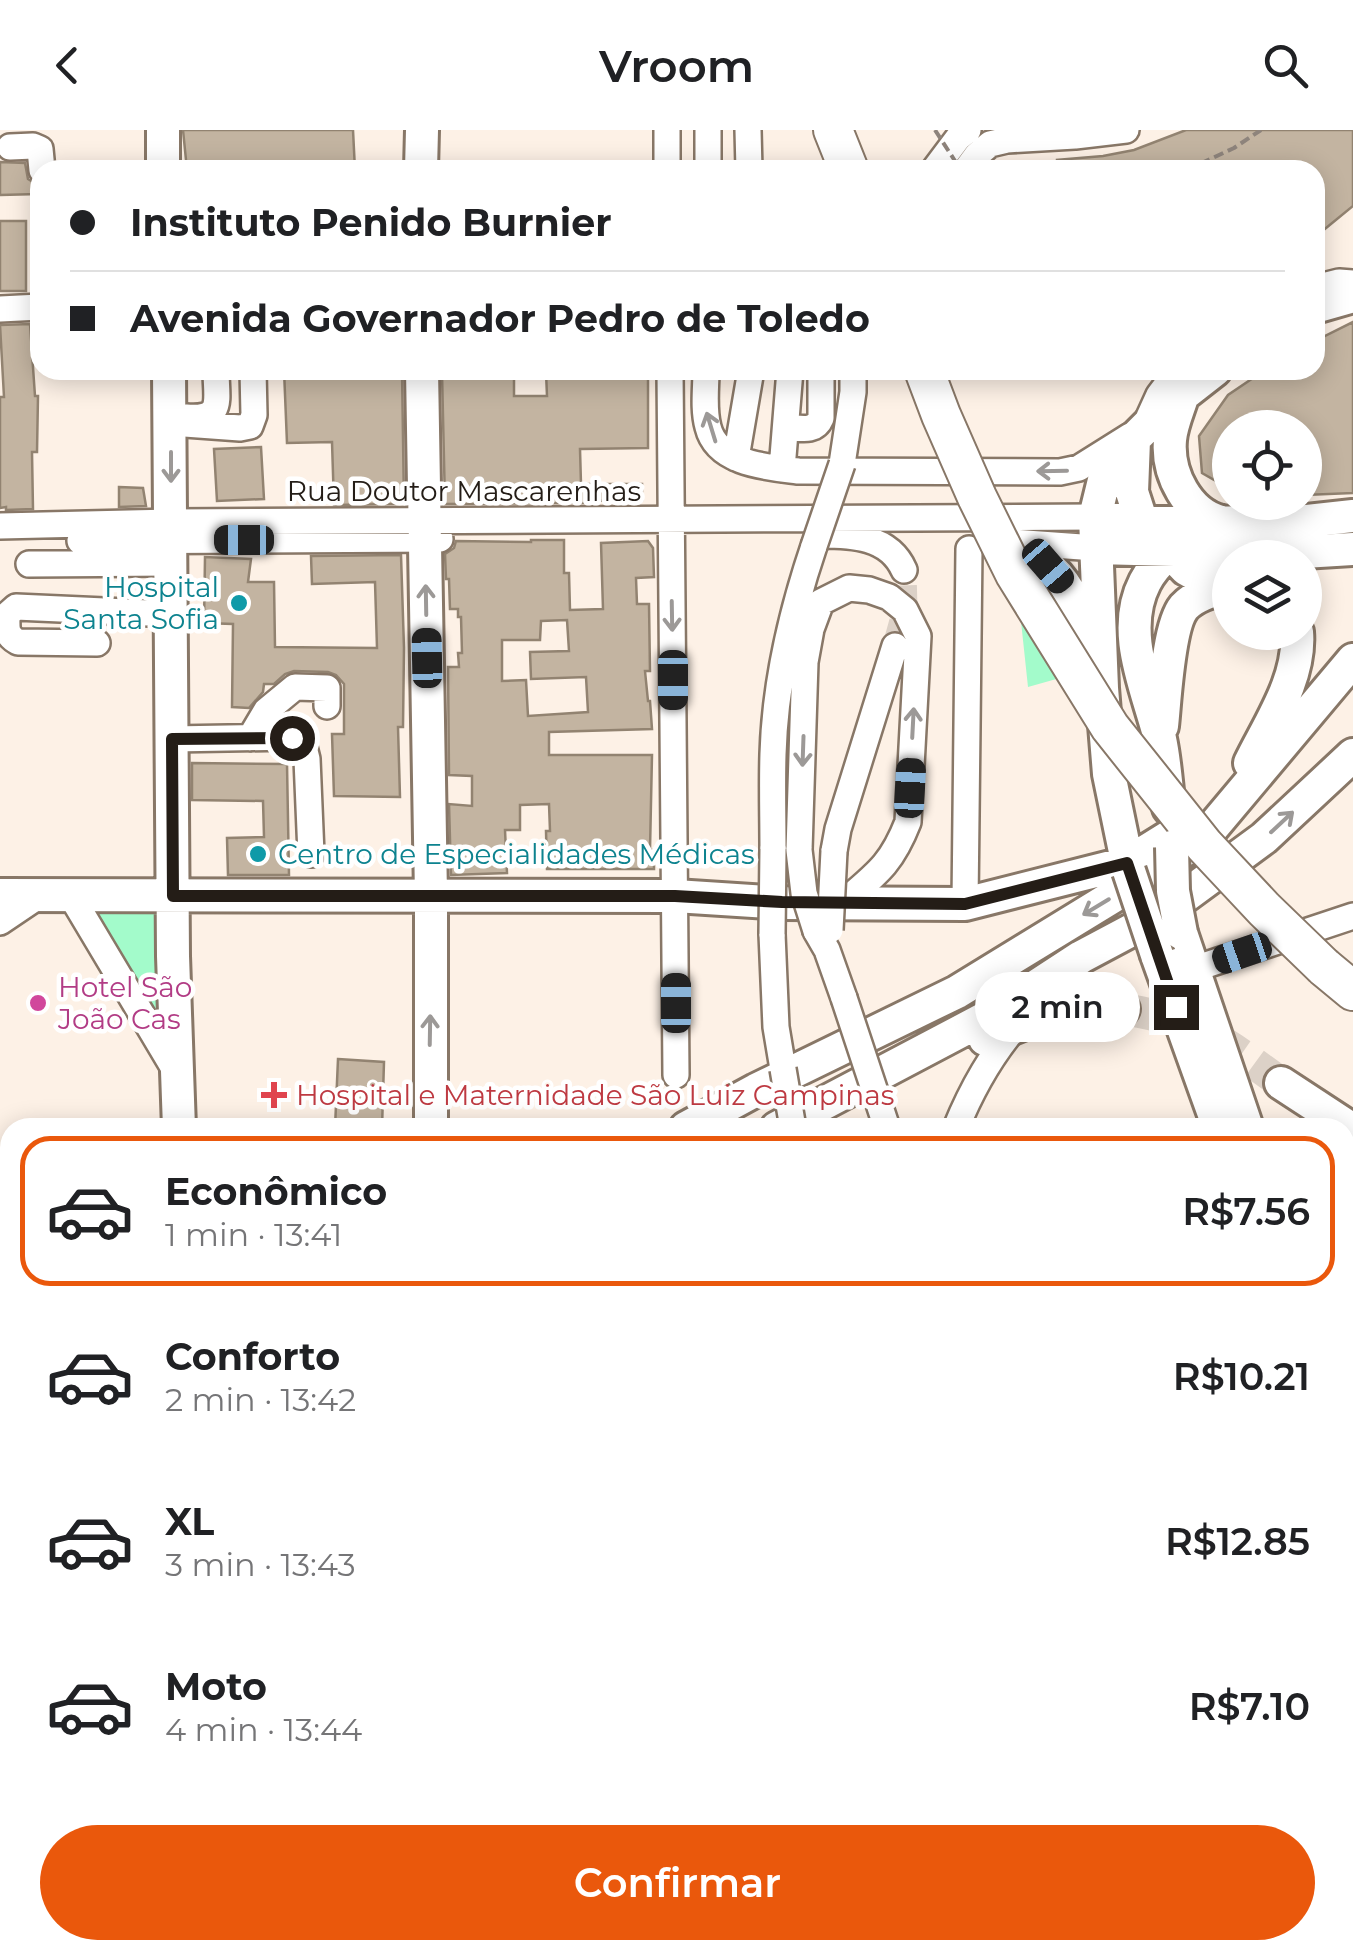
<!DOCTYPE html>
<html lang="pt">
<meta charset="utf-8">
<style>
:root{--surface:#fff;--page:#f2f2f2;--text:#202124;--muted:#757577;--line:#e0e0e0;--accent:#ea580c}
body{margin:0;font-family:Montserrat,sans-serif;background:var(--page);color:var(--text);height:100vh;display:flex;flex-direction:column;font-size:38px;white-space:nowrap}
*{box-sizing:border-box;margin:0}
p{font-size:32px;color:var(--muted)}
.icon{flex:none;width:55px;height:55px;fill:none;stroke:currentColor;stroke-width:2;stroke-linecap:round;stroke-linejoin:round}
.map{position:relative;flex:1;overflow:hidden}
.panel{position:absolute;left:0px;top:988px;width:1355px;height:842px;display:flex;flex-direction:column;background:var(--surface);border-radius:30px 30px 0 0;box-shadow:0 5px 25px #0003}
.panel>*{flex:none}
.top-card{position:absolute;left:30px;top:30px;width:1295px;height:220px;border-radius:30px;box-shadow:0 5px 25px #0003;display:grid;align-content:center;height:220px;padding:0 40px;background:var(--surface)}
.tools{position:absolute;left:1212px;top:280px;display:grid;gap:20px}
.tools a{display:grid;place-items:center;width:110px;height:110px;border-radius:50%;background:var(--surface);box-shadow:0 5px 25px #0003;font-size:50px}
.end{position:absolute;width:45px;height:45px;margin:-22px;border:12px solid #241d17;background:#fff;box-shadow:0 0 0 5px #fff}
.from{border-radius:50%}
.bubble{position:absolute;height:70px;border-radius:35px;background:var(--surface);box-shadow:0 5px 25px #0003;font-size:32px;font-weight:600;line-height:70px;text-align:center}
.car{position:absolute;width:30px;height:60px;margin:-30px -15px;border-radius:12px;box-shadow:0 0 8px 2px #0007;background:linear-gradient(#222 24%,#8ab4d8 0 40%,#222 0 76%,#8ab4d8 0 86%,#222 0)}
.top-card b{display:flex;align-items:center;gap:35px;height:95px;font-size:38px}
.top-card b+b{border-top:2px solid var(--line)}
.top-card i{width:25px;height:25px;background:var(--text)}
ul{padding:18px 0 0;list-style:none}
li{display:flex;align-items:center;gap:30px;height:150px;margin:0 20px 15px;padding:0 20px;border:5px solid transparent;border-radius:30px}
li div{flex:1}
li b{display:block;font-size:38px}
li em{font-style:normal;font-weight:600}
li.current{border-color:var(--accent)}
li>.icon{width:90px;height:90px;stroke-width:1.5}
.cta{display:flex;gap:20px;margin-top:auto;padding:20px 40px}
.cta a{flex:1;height:115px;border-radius:60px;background:var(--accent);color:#fff;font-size:40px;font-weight:600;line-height:115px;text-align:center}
header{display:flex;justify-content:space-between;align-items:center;height:130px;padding:0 40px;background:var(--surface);font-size:45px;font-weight:600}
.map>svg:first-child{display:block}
.green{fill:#a3fbcb}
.building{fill:#c3b4a1;stroke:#928371;stroke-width:2.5;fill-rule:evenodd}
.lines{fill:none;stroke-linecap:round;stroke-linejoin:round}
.minor-tunnel{stroke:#dcd1c7;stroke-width:25;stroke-dasharray:25 12;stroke-linecap:butt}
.major-tunnel{stroke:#dcd1c7;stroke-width:32;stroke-dasharray:32 16;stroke-linecap:butt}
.minor-casing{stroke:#887767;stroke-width:30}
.major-casing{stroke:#887767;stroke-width:38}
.highway-casing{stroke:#887767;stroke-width:42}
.path{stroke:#8e847c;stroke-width:4;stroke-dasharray:10 5;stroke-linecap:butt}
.minor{stroke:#fff;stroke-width:25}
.major{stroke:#fff;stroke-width:32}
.highway{stroke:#fff;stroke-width:38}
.minor-bridge-casing{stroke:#887767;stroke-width:30;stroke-linecap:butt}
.major-bridge-casing{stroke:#887767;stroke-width:38;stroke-linecap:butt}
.highway-bridge-casing{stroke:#887767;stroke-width:42;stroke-linecap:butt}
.path-bridge{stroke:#8e847c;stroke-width:4;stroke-dasharray:10 5;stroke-linecap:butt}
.minor-bridge{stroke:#fff;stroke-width:25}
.major-bridge{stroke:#fff;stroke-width:32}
.highway-bridge{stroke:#fff;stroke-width:38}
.oneway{stroke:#9c9997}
.route{stroke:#241d17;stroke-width:12}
.culture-dot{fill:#0f9aa8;stroke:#fff;stroke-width:4}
.hotel-dot{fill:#d1479c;stroke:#fff;stroke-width:4}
.health-dot{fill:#e0444e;stroke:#fff;stroke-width:4}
.labels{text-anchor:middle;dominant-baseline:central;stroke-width:9;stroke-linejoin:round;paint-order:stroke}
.street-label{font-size:28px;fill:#241d17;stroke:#fff}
.culture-label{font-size:28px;fill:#0d838f;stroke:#fff;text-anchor:end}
.hotel-label{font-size:28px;fill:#b23c85;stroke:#fff;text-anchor:start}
.health-label{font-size:28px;fill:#be3a42;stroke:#fff;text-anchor:start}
</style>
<header><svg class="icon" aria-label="back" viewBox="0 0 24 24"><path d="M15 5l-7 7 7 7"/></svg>Vroom<svg class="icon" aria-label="search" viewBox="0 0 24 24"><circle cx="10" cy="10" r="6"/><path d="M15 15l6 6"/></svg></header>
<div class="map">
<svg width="1353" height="1829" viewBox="0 0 1353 1829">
<rect width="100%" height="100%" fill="#fdf1e6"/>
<path class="green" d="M1020,482L1067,546L1028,557Z
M83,770L163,773V902Z"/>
<path class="building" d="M183,0H353L355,40H187Z
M1186,0H1353V76L1315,107V40H1057V30L1103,26L1134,20Z
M0,32L25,33L28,49L38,55V64L0,65Z
M0,91H26V161H0Z
M1353,192V363L1305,365V298H1230V359L1202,343L1199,306L1228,265L1265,240H1315V211Z
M30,194L35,266H38L37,322H32L33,379L6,380V377L0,378V267H4L0,195Z
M284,240H402L404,374L334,375L332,312L287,313Z
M648,241V318L580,319L581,354H642V370L588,371L589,373L445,374L442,243L514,244V266H547L546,242Z
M261,317L264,369L217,371L214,319Z
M119,357L143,358L146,376L119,377Z
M531,410H564V443H569L570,480L603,479L601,413L648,411L653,418L654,447L636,448L637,474H649L650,541H645L648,571H650L652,599L549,602V625H652L650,720H654V739H547L546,701H550L549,674L520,675V700H505L507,743L451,745L449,674L472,676V646L449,645L448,537H459L458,523H462L461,487H458V479H450L449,449H446L445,424L454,418L456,411L531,412ZM567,490L569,521L530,522L531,549L586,547L588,582L528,586L526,550L502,551V510H540L541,491Z
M401,425L404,518L403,597H398L400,667L334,666L332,604H344V554L336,545L328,542L294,541L285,544L274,554H264L263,562L249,578L232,577L233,494L204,493L205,427L251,429L248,452H274L275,517L377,518L375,452L312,454L311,426Z
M192,633L287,634L289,745H228L227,708L264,707L263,671L192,670Z
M338,929L384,932L382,998H335Z"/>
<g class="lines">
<path class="minor-tunnel" d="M895,516L905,480L904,440"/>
<path class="major-tunnel" d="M1123,879C1147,883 1170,888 1193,897C1225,910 1253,933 1281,953"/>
<defs>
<path id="minor" d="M748,0L749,40
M10,17L33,16L40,19L42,40
M667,40V0
M708,40V0
M934,40L958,8L968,0
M966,40L977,25L990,14L1007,10L1075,6L1126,0
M1315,158L1339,152L1353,153
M0,179L40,177
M670,240L676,945
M706,240C706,258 703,279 708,297C717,334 767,337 798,341L1060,342L1079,338L1130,306
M186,287C225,290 216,270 216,240
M1149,287L1159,265L1178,240
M171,293L240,298L250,296L254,285L253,240
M786,297C800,298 815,303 821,288V240
M736,328L751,240
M842,334L853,262V240
M782,339L790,240
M0,396L172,392L1095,387
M820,405C852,405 889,406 904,440
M80,411L440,409
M1011,412L1096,418
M29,434L172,433
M97,513L18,512C5,505 7,498 7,485L16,477L171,484
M250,608L266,581L295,557L327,558V576
M172,609L293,607L303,613L307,629L311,724
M773,719C773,687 772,656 773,624C775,553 791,484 814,416
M799,720L805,532L811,499L821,472L849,458L869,460L889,467L905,480L918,506L908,692C892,733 878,743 845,771
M834,721L838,699L895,516
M70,764L178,945
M965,774L969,419
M0,792L40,765
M816,801L827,820L844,868
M772,804L776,897L783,939
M1194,839L1353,786
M956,998C971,961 992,924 1017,895
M0,1039L10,1056
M1345,1192L1353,1196
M0,1470L10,1486
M1345,1590L1353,1601
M1345,1656L1353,1666
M1345,1800L1353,1810
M210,1820C225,1829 240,1827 258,1824
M283,1820L293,1829
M562,1820L568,1829
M922,1820L928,1829
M1296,1820L1304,1829
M15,1829L18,1820"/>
<path id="major" d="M163,0V40
M421,40L422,0
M1315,177L1353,166
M169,240L173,826L179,998
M422,240L431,766V998
M1183,264C1179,278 1171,295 1170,310C1167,344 1188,384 1221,392
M1134,310L1132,362L1142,393L1186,439L1202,448L1230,457
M1095,387L1142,393L1298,392L1353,386
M1000,411C1016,419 1037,426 1050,438C1073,459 1081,487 1090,516
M1096,418L1287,423L1353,419
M1162,596C1165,569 1168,496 1184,477C1195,465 1212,461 1227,457
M1250,633C1269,594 1301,548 1297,502
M1169,678C1166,656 1165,632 1160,609C1148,560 1119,502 1145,452C1151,440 1160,431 1169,422
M1129,741L1109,644L1102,558L1095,387L1105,346L1121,322L1160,283L1215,240
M0,765L675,766L782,773L965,774L1127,733L1172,705
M1181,803L1247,998
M1157,825L1219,998
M985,909L1037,888L1085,881L1123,879
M1281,953L1353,1000
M686,998L756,960L957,862L1148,745L1207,704L1353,530
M777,998L995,883L1081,827L1158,786L1264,708L1353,625
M1345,1236L1353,1227
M1345,1301L1353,1308
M0,1362L10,1358
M0,1665L10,1673
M195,1820V1829"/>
<path id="highway" d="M833,0L849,40
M1324,837L1353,861"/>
</defs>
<use href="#minor" class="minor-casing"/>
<use href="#major" class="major-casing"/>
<use href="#highway" class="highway-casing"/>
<path class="path" d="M1187,40L1234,18L1261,0"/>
<use href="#minor" class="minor"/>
<use href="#major" class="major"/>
<use href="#highway" class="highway"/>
<defs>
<path id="minor-bridge" d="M814,416L842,334
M799,720L804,763L816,801
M830,800L834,721
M772,804L773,719
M844,868L887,998
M783,939L793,998"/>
<path id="major-bridge" d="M1172,717L1173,761L1181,803
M1129,741L1157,825"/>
<path id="highway-bridge" d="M924,240L941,285L977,367L1015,444L1110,597L1204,715L1264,779L1324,837"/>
</defs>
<use href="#minor-bridge" class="minor-bridge-casing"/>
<use href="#major-bridge" class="major-bridge-casing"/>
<use href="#highway-bridge" class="highway-bridge-casing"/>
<path class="path-bridge" d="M935,0L955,31L967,40"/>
<use href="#minor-bridge" class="minor-bridge"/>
<use href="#major-bridge" class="major-bridge"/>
<use href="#highway-bridge" class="highway-bridge"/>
</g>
<defs><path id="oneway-shaft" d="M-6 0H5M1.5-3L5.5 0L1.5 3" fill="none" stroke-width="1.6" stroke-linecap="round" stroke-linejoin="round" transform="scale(2.5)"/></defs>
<g class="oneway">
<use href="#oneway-shaft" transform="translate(711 297) rotate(-107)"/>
<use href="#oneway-shaft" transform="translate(171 337) rotate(90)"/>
<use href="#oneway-shaft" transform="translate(1052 341) rotate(179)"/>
<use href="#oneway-shaft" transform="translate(426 470) rotate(-91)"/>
<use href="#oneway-shaft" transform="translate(672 486) rotate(89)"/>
<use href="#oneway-shaft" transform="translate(913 593) rotate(-87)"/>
<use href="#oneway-shaft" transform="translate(803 621) rotate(92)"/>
<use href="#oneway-shaft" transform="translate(1282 692) rotate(-43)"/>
<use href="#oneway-shaft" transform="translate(1096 777) rotate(149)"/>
<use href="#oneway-shaft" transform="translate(430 900) rotate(-89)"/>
</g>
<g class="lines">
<path class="route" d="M292,608L172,609L173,766H675L782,772L965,774L1127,733L1176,877"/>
</g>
<g class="culture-dot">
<circle cx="239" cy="473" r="10"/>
<circle cx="258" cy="724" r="10"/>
</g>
<circle class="hotel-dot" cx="38" cy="873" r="10"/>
<path class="health-dot" d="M269 950h10v10h10v10h-10v10h-10v-10h-10v-10h10z"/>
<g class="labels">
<g class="street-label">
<text x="464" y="361">Rua Doutor Mascarenhas</text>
</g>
<g class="culture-label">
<text x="219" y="457">Hospital<tspan x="219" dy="32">Santa Sofia</tspan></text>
<text x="278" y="724" text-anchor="start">Centro de Especialidades Médicas</text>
</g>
<g class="hotel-label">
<text x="58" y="857">Hotel São<tspan x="58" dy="32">João Cas</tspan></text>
</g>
<g class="health-label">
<text x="296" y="965">Hospital e Maternidade São Luiz Campinas</text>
</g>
</g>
</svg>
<div class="tools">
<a><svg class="icon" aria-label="locate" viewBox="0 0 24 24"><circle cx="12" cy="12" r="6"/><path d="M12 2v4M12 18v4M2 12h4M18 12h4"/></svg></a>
<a><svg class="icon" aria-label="layers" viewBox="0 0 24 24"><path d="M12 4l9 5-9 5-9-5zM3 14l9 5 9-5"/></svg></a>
</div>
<i class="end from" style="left:292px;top:608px"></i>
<i class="end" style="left:1176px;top:877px"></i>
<div class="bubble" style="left:975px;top:842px;width:165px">2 min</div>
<i class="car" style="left:244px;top:410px;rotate:270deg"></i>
<i class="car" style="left:1048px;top:436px;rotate:139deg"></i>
<i class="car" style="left:427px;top:528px;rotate:359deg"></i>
<i class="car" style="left:673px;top:550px;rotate:180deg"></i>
<i class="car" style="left:910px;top:658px;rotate:3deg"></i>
<i class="car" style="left:1242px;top:823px;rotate:251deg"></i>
<i class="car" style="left:676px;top:873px;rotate:0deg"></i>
<div class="top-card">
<b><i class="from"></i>Instituto Penido Burnier</b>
<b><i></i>Avenida Governador Pedro de Toledo</b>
</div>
<section class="panel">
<ul>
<li class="current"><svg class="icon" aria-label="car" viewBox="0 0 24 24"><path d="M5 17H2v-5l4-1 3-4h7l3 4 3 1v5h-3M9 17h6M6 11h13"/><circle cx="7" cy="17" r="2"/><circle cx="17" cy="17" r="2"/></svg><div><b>Econômico</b><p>1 min · 13:41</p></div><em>R$7.56</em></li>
<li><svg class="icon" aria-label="car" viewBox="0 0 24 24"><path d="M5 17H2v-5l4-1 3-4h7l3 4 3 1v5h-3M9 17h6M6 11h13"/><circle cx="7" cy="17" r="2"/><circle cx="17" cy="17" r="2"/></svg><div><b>Conforto</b><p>2 min · 13:42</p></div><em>R$10.21</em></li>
<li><svg class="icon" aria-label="car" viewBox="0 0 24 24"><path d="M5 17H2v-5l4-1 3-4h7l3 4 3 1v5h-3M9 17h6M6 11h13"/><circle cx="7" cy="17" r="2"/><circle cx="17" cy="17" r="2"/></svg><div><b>XL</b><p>3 min · 13:43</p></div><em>R$12.85</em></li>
<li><svg class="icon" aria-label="car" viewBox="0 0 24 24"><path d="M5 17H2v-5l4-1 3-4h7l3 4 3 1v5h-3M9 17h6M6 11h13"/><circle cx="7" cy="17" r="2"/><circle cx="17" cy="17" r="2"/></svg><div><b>Moto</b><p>4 min · 13:44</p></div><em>R$7.10</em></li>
</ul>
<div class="cta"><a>Confirmar</a></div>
</section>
</div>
